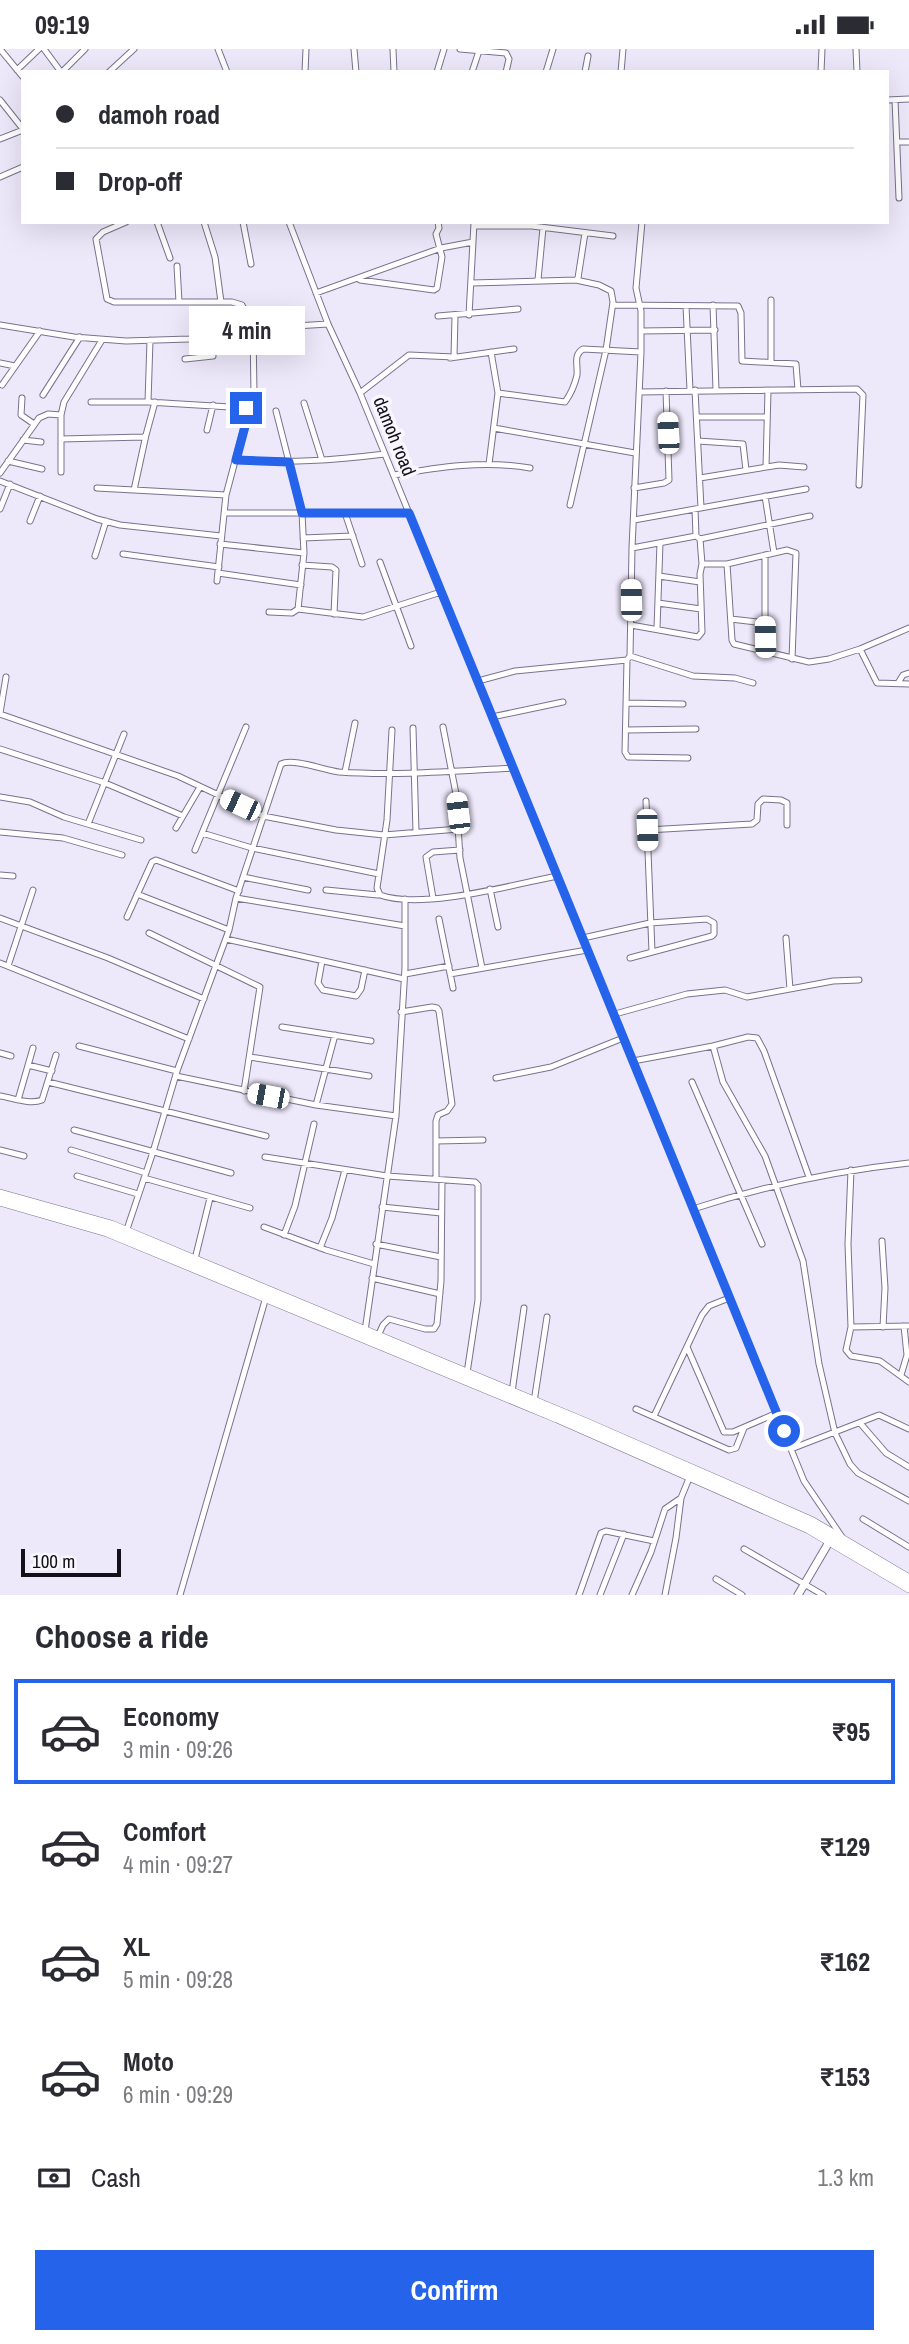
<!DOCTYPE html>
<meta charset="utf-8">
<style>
:root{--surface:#fff;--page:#f7f7f7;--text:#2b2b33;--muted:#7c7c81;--line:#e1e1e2;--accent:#2563eb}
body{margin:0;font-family:"Archivo Narrow",sans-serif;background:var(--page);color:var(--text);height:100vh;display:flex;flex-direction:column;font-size:26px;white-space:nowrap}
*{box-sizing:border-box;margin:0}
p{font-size:23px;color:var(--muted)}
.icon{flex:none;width:38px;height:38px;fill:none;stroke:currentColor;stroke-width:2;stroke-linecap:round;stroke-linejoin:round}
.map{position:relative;height:1546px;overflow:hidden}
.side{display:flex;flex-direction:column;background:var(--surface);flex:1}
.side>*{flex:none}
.top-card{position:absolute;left:21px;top:21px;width:868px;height:154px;border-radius:0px;box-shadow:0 7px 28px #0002;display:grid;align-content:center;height:154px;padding:0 35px;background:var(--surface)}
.scale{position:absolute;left:21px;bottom:18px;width:100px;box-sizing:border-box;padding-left:7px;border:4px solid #13101a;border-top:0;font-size:19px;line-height:24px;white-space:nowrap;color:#13101a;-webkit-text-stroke:5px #f9f7fe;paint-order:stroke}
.end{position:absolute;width:32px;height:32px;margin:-16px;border:9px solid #2563eb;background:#fff;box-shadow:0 0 0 4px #fff}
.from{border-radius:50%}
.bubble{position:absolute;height:49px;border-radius:0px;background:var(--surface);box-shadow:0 7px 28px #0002;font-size:23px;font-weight:700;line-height:49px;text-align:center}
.car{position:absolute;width:21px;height:42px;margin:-21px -10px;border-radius:9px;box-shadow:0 0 5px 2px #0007;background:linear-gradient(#fff 24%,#345 0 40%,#fff 0 76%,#345 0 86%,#fff 0)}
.top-card b{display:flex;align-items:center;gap:24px;height:66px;font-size:26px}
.top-card b+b{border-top:2px solid var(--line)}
.top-card i{width:18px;height:18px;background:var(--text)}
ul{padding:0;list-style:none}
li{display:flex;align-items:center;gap:21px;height:105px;margin:0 14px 10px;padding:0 21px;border:4px solid transparent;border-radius:0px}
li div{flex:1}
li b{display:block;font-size:26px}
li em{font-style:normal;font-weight:700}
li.on{border-color:var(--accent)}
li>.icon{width:63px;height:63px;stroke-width:1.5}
h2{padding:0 35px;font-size:32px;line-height:84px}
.pay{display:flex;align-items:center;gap:18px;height:77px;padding:0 35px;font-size:26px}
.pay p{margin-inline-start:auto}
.cta{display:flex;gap:14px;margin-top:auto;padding:14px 35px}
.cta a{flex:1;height:80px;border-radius:0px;background:var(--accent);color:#fff;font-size:28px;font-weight:700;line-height:80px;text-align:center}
.status{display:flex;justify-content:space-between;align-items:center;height:49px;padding:0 35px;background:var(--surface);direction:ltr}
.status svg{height:19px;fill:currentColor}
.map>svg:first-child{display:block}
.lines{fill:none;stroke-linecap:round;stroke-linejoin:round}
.minor-casing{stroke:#7a728d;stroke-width:7}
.tertiary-casing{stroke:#7a728d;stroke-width:9}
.primary-casing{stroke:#7a728d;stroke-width:10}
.minor{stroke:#fff;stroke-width:5}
.tertiary{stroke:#fff;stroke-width:7}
.primary{stroke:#fff;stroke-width:9}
.route{stroke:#2563eb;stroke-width:9}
.labels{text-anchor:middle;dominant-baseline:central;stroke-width:7;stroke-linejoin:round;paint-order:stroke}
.street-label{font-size:19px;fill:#13101a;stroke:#f9f7fe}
</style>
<div class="status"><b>09:19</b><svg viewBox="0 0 49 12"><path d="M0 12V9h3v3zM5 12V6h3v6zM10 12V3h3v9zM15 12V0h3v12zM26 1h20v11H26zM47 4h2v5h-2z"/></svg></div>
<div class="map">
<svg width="909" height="1546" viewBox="0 0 909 1546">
<rect width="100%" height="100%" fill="#ede8fa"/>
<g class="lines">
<defs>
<path id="minor" d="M0,0L23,28
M44,0L61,23
M218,0L227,23
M354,0L356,23
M393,0L394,23
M460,0L506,4L509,10L506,23
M856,0L857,23
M17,21L39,0
M62,23L85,0
M109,23L134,0
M305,23L306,0
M437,23L444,0
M472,23L479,2
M546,23L553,0
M585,23L588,7
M621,23L623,0
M821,23L822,0
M0,51L23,80
M887,51L909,50
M895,51L899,149
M0,90L23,81
M897,93H909
M0,128L23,118
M157,173L170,209
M204,173L215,208L221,253
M243,173L251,215
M289,173L328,275L360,344L804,1432L842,1488
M474,177H532L613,187
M177,217L179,253
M360,231L434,241L437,239L442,208L436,185L439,179L438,173
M538,231L543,179
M471,234L576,231L578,229L585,184
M316,244L441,199L473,193
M771,251V313
M613,256L738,257L741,264L742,312L796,315L798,341
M713,256L716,341
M686,257L690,341
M469,266L474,174
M438,267L518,260
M0,276L74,288L126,292L189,290L263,279L328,275
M641,282L715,281
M450,309L514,300
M185,310L213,307V287
M0,314L15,317
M2,336L40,282
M695,341L701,459
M639,343L857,340L863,346L859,436
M360,344L409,306L454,308L455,267
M498,344L565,353C570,346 575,335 577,326C578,315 573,306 583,300L641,303
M43,346L80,288
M22,349L21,366L34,375
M91,353H148L246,359L251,355L254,345L253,280L242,256L232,253H114L107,250L96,190L103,183L126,173
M148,353L150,291
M304,354L322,411
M697,368H767
M494,379L635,404
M207,381L213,356
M61,390L144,388L146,386L155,353
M23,391L41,393
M698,392L743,395L746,421
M236,410C286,415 335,411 385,405
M8,412L42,420
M489,415L498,344L491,303
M766,418L768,341
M61,423V366L64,353L102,291
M0,424L39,369L48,365L61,366
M394,426C439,418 484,411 530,419
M700,429L779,416L804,418
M0,432L97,470L120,476L221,487
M97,439L226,446
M634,439L664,434L669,431L666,342
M134,441L146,386
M765,447L774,504
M570,456L606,301L613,253L611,242L599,236L576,231
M0,460L10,435
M695,460L696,487
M224,464H409
M345,464L362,515
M634,471L806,440
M30,472L40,447
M303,489L353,487
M700,490L810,467
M220,495L304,504
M632,499L641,303V262L636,239L642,173
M123,505L219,518
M765,506V603
M95,507L106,472
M380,513L411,597
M727,515L787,501L796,504L792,610
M302,516L332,518L336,521L334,565
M218,524L301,536
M659,527L700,533
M217,532L226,446L250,356
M658,554L701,560
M298,560L363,568L441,543
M269,563L292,564L298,560L304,504L302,464L276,362
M731,570L765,574
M631,576L698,588L702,583L700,525L702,515
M657,579L660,494
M860,600L909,579
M630,607L693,627L735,629L753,634
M627,611L625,703L628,708L688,709
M478,632L515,622L627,611L630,607L632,499L696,487L700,490L702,515H727L732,591L734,595L809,613L829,610L860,600L877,634L909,635
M898,634L903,626L909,624
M626,654L683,655
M0,664L6,628
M0,665L178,727L263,767L336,781L384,786L459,780
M492,668L563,653
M443,678L456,745L460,809L482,919
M413,679L416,783
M392,681L387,771L377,839L380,846C422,861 512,836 557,827
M626,681L696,680
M0,700L105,734L183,767
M345,723L355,674
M0,748L30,753L64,768L141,791
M646,752L652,903
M88,775L124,685
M176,779L200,738
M647,781L752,775L757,771L758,755L763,750L781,751L787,754V776
M0,783L63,789L122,806
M202,784L252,799L379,825
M195,801L246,678
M0,826L13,827
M243,828L308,841
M490,840L498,878
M326,841L378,846
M137,845L229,881
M236,849L405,877
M433,849L426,808L433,803L460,801
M127,868L152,813L156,811L239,842
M0,869L108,909L204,950
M439,870L453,939
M149,884L260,938L244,1042
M583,889L650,874L707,870L714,874V885L712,887L630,909
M786,889L790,940
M226,890L404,930
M322,912L318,934L323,941L356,947L361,940L365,921
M0,914L189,990
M8,917L33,841
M405,925L449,917
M450,925L587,901
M401,963L432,958L437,959L439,962L452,1055L447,1062L438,1066L436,1072V1130
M615,965L687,945L725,941L747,948L833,932L859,931
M282,978L371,992
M79,997L177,1022
M713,997L723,1033L765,1107L803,1212L819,1315L835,1384L850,1415L858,1424L909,1452
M0,1004L11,1007
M250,1008L369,1027
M633,1012L713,997L748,988L757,989L764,1002L809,1128
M28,1016L52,1022
M176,1027L316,1056L396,1067
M496,1029L551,1018L623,989
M48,1033L266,1087
M692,1033L762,1195
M0,1047C13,1049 30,1056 42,1051L56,1006
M18,1051L33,999
M316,1056L335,986
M74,1081L231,1124
M436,1092L483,1091
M0,1101L24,1107
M71,1101L146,1124
M265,1108L387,1127L475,1133L478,1136V1251L467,1324
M851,1121L848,1195L851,1278L846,1301L851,1307L880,1312L909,1333
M77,1127L138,1145
M144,1129L250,1159
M382,1158L441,1164
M693,1160C764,1137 835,1122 909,1114
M264,1178L326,1201L374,1215
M126,1183L153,1103L177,1022L229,881L236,849L281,715C293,709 324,721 339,723C397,727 455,722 513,719
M284,1186L295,1157L314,1075
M882,1192L885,1239L883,1278
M376,1195L441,1208
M320,1199L332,1169L345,1121
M195,1210L210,1149
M372,1229L440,1245
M851,1278L909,1277
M365,1282L396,1067L405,919V850
M378,1287L383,1276L389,1270L425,1280H434L437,1275L441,1232L442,1131
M687,1298L724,1383H733L777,1364
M901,1326L907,1306L904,1277
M512,1343L524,1259
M534,1353L547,1268
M636,1360L729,1401L736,1399L744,1379
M654,1367L702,1266L709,1257L729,1249
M860,1374L886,1404L909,1418
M791,1400L879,1366L909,1380
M863,1470L909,1498
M744,1500L823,1546
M716,1530L742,1546
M180,1546L266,1248
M579,1546L601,1484L606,1482L654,1492
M600,1546L624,1485
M632,1546L651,1503L665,1460L681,1449
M665,1546L676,1489L681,1449L690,1427"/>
<path id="tertiary" d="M798,1546L832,1488"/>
<path id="primary" d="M0,1145L111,1176L584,1373L811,1472L909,1530
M0,1152L107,1183L557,1369L809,1480L909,1539"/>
</defs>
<use href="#minor" class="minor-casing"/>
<use href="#tertiary" class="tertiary-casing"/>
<use href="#primary" class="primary-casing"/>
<use href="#minor" class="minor"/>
<use href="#tertiary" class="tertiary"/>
<use href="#primary" class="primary"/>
</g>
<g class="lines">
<path class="route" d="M246,359L251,355L236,411L289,413L302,464H409L784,1382"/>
</g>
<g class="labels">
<g class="street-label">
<text transform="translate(395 387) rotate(68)">damoh road</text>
</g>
</g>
</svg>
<div class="scale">100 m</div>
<i class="end from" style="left:784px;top:1382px"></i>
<i class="end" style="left:246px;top:359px"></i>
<div class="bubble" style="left:189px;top:257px;width:116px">4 min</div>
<i class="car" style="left:668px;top:384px;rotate:357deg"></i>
<i class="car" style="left:631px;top:551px;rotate:359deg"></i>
<i class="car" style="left:765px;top:588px;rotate:359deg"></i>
<i class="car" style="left:240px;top:756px;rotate:295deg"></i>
<i class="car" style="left:458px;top:764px;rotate:353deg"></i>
<i class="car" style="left:647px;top:781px;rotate:178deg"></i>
<i class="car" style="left:268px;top:1047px;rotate:281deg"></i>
<div class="top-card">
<b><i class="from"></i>damoh road</b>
<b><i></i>Drop-off</b>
</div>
</div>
<section class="side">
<h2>Choose a ride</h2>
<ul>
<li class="on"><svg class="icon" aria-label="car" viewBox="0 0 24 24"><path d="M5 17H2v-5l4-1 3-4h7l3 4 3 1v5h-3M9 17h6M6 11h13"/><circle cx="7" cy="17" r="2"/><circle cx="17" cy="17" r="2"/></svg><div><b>Economy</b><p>3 min · 09:26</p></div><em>₹95</em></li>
<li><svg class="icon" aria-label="car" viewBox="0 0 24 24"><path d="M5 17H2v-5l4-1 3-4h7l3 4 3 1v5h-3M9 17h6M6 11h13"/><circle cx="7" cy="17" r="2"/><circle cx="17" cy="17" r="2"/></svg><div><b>Comfort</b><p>4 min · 09:27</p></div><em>₹129</em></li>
<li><svg class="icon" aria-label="car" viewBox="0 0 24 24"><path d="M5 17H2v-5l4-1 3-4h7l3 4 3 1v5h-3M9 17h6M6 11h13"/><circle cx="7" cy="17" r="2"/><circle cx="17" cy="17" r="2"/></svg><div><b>XL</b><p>5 min · 09:28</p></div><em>₹162</em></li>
<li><svg class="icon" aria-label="car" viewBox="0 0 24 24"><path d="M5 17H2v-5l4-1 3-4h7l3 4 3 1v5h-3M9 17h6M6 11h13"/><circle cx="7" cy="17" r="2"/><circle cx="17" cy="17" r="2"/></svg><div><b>Moto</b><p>6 min · 09:29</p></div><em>₹153</em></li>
</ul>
<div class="pay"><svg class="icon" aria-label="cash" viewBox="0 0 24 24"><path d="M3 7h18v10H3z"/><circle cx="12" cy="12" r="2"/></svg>Cash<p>1.3 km</p></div>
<div class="cta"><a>Confirm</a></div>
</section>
